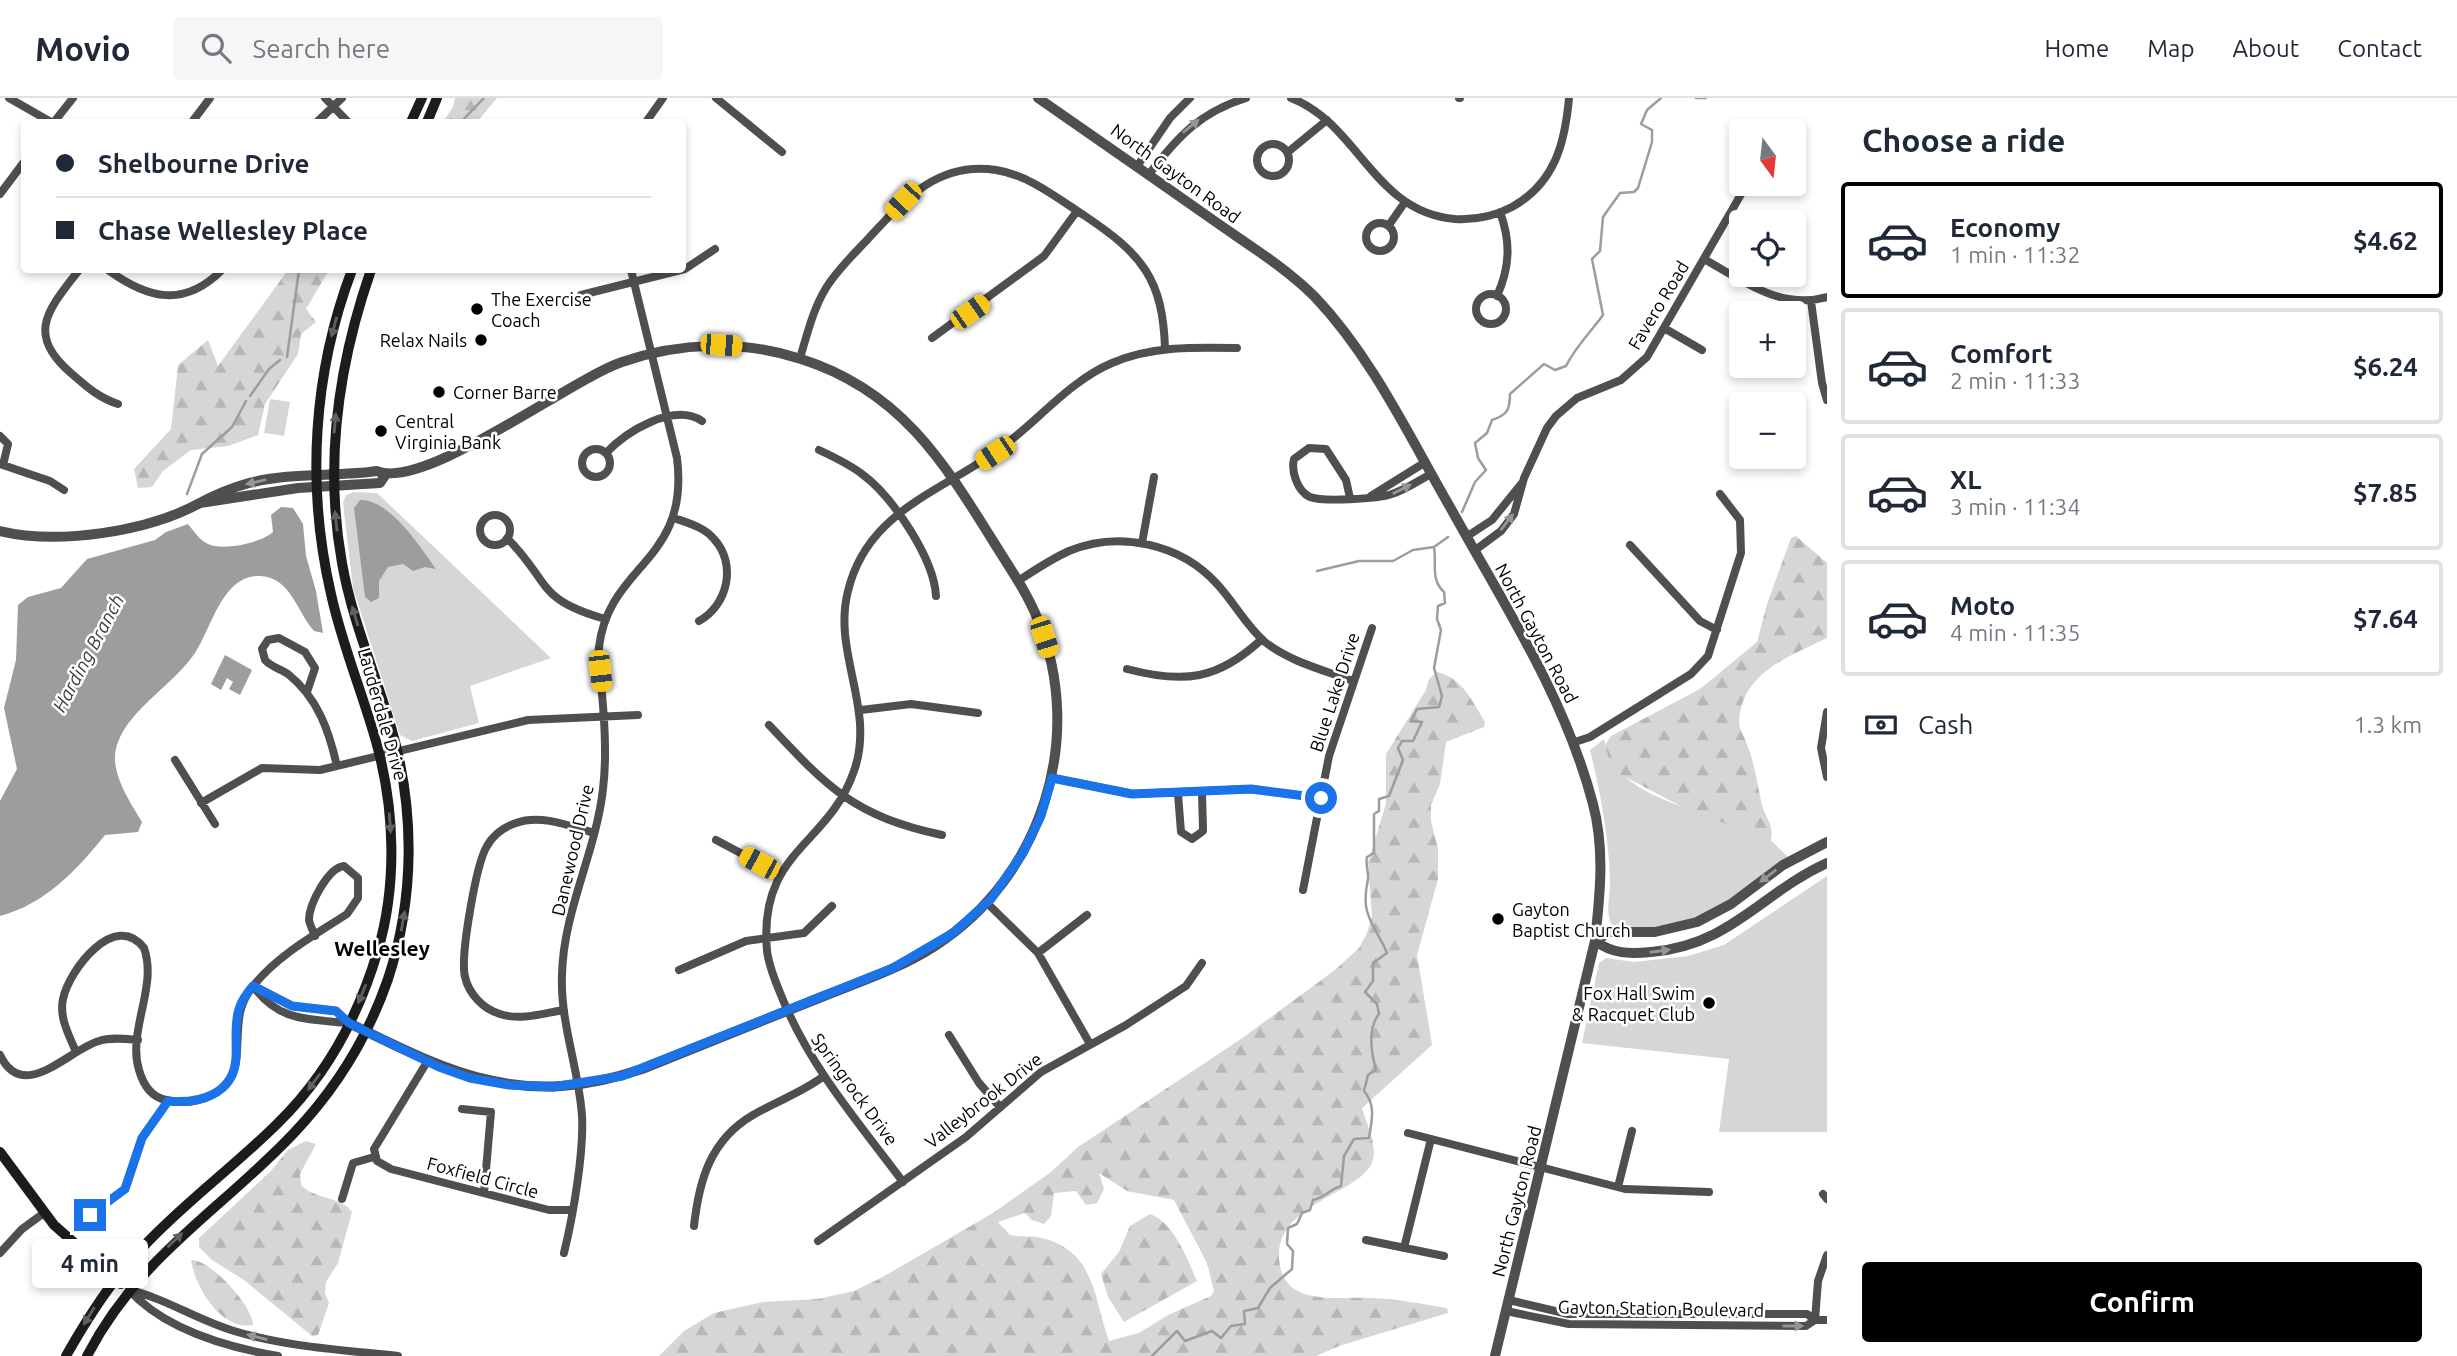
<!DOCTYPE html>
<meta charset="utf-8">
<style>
:root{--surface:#fff;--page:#f6f6f7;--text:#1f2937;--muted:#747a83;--line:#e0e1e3;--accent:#000}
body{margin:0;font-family:Ubuntu,sans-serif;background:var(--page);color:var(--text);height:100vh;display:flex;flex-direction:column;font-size:26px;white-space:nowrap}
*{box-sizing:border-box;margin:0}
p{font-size:23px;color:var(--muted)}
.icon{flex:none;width:38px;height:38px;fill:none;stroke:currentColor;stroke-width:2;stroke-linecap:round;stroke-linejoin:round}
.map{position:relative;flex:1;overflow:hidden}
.side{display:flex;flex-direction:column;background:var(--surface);width:630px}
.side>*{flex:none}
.banner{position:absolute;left:21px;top:21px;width:665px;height:154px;border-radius:7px;box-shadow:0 4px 10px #0003;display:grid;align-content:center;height:154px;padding:0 35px;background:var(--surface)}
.needle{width:46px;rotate:165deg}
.buttons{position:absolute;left:1729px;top:21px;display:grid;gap:14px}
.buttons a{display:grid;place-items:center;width:77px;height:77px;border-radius:7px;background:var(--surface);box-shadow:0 4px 10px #0003;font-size:35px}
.end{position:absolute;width:32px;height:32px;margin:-16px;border:9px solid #1a73e8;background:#fff;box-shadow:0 0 0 4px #fff}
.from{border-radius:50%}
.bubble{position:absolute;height:49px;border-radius:7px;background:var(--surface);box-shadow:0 4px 10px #0003;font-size:23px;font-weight:700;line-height:49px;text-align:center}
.car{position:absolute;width:21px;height:42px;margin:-21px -10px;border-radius:9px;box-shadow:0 0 5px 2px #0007;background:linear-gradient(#f5c518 24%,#345 0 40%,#f5c518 0 76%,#345 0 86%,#f5c518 0)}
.banner b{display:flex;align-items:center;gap:24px;height:66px;font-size:26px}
.banner b+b{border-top:2px solid var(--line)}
.banner i{width:18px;height:18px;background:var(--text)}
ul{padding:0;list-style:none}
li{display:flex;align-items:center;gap:21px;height:116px;margin:0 14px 10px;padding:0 21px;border:4px solid var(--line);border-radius:7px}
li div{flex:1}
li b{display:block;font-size:26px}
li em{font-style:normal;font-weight:700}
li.current{border-color:var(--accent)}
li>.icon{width:63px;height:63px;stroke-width:1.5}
h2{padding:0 35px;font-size:32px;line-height:84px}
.pay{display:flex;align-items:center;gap:18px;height:77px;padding:0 35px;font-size:26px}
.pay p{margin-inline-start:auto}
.primary-button{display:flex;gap:14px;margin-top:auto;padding:14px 35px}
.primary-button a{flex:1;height:80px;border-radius:7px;background:var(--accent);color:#fff;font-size:28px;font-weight:700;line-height:80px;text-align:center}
header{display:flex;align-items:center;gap:42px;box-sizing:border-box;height:98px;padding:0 35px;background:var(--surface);border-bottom:2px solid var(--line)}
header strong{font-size:33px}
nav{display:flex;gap:38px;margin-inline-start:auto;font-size:24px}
.search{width:490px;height:63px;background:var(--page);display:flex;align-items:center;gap:18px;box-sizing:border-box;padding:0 24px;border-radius:7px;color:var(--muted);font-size:26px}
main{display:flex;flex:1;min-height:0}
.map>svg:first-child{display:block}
.green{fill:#d6d6d6}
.forest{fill:url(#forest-firs);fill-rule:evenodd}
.water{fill:#9d9d9d}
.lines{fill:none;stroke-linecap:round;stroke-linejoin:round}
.stream{stroke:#9d9d9d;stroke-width:2.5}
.minor{stroke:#4f4f4f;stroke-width:8}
.tertiary{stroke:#4f4f4f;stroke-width:10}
.secondary{stroke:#1c1c1c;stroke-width:10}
.oneway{fill:#959595}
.oneway2{fill:#606060}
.route{stroke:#1a73e8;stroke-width:9}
.poi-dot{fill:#000;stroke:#fff;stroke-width:2.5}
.labels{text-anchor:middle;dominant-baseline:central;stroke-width:5;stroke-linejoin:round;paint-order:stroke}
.street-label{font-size:18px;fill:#000;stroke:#fff}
.poi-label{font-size:18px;fill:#000;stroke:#fff;text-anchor:start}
.water-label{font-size:19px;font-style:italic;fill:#3e3e3e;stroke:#fff}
.quarter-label{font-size:21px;font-weight:bold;fill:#000;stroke:#fff}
</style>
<header>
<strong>Movio</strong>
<div class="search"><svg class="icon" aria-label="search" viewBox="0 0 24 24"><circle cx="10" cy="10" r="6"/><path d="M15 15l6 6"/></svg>Search here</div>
<nav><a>Home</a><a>Map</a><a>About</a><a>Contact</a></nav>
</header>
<main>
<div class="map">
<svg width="1827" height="1258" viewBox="0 0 1827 1258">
<defs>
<pattern id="forest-firs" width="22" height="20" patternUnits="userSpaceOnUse" patternTransform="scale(1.75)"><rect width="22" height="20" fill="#d6d6d6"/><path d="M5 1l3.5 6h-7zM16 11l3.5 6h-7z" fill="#b6b6b6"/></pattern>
</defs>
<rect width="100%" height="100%" fill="#fff"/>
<path class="green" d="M270,301L290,304L284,338L264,335Z
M354,394L377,395L551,560L470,588L479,625L412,643L400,637L353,490L343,405L346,397Z
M1604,641C1616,709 1721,711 1769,741C1776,746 1782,754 1789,760C1751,788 1712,824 1663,830C1647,832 1630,830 1614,829C1604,819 1610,798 1610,783C1609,740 1600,692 1590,652Z
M1827,778V1034H1719L1729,961L1582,945L1599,865L1606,860L1634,864L1688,858L1724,847Z"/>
<path class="forest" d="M455,0H497L477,24H443L453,9Z
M288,172H329L306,211L316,224L301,236L298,256L265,306L258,337L228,348L191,352L163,373L152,389L138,390L134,371L171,331L178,267L208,242L218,268Z
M1796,438L1827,465V540C1790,558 1741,575 1739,624C1739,631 1744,638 1746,644C1755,665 1757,686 1762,707C1766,721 1774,727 1771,742L1690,713L1612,672L1605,647L1611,638L1700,591L1757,544L1767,506L1791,440Z
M1437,574C1463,580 1472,603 1485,624L1484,629L1446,644L1440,686L1431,707V723L1438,751V781L1417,857L1432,947L1362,1010C1366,1025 1377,1045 1373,1062C1363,1097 1268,1105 1280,1168C1283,1183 1292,1193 1308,1197C1328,1202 1352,1199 1372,1200C1398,1201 1422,1206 1447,1210L1448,1215L1342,1247L1316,1258H659L684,1233L714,1215L763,1204L818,1201L854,1193L881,1180L993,1115L1051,1074L1078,1049L1241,941L1335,872L1359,850L1367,835L1372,818L1368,764L1386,706V656L1426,592L1429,581ZM1099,1075L1127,1093L1174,1102L1207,1165L1214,1193L1211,1198L1168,1217L1139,1235L1109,1243C1093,1199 1096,1154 1042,1140C1032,1137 1021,1140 1010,1137L998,1124L1025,1115L1032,1122L1044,1126L1051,1118L1054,1095L1076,1093L1086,1107L1097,1105L1104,1091Z
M306,1043L316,1046L300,1076L301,1087C314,1101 342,1099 352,1114L338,1165L326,1184L325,1195L329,1205L318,1237L312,1238L244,1182L212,1162L199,1149V1140L270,1074L288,1052Z
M1150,1116C1174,1125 1187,1160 1197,1183L1124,1224L1108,1199L1101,1176L1119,1154L1130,1128Z
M191,1162C210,1161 253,1208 253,1227C221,1233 195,1189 191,1162Z"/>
<path class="water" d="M360,402C390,401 421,450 436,471L425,469L413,473L403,466L388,469L379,483V500L371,504L365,499L354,410Z
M281,409L293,410L303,426L306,458L316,493L323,535L314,533C297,514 291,480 261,478C222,476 212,530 195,555C175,585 130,611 118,644C107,671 129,702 142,724L138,734L105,737C76,773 45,806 0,818V703L17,671L4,610L16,562L18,507L28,499L61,490L87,461L155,442L166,434L188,426C194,433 200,443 208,446C223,453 261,445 273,434L271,417Z
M225,557L252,572L240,597L229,591L233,584L227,580L221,592L211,586Z"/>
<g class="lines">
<path class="stream" d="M1696,0H1706
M461,24L484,0
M287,259L299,172
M250,298L269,271L280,262
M187,396L202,356L232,329L246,303
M1462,414L1475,384L1486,372L1478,360L1475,345L1487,335L1492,322C1507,317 1510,312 1510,296L1544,266L1555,272L1566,268C1576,248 1590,235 1603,217L1592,161L1600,153L1603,119L1620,95L1634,94L1638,90L1652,44V32L1641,26L1647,12L1661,0
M1317,473L1359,463H1393L1413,452L1434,449L1448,439
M1152,1258L1177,1233L1185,1243L1212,1233L1221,1240L1231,1228L1245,1226L1244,1213L1258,1210L1270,1190L1292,1171L1293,1153L1287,1146L1288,1130L1297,1126L1302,1115L1310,1112L1313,1102C1326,1099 1330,1091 1341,1088L1344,1058L1354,1041L1369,1040C1372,1022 1376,1007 1364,993L1368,977L1376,972C1371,954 1367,931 1379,916L1377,906L1365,894L1373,883V865L1387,855C1373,823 1360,818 1368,781C1369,774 1365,767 1367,759L1374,755V716L1379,713V701L1389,698L1403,662L1398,650L1402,643H1413L1422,624L1411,623L1417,611L1439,609L1442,598L1434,570L1441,532L1437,521L1438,508L1445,505L1444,494C1430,481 1437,466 1434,449"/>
<path class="minor" d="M9,0L51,24
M325,0L348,24
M716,0L782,54
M1291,0C1359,26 1373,114 1455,121C1474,122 1495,118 1512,109C1555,85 1565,45 1569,0
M1459,0H1460
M54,24L73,0
M192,24L210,0
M317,24L342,0
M646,24L663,0
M1257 62a16 16 0 1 1 32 0a16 16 0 1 1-32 0Z
M1288,54L1327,22
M1138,67L1170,20L1190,0
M1150,75C1178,38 1201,14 1246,0
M0,96L24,64
M1366 139a14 14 0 1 1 28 0a14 14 0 1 1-28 0Z
M1389,127L1405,104
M1704,161C1743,183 1780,212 1827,199
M79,172C48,212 25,236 72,276C87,289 99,300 118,306
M108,172C148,201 184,210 222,172
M1476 211a15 15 0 1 1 30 0a15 15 0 1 1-30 0Z
M581,197L685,171L715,151
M1497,198C1510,169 1511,144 1500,114
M1811,203L1822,285L1827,302
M1664,230L1702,252
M932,240L1044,158L1077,113
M800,260C807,237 813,211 826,190C837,172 853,157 867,142C903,103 937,63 996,72C1029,77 1057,100 1085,118C1142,156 1163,181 1165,251
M0,338L8,346L3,367
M582 365a14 14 0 1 1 28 0a14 14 0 1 1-28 0Z
M819,352C834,359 849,366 862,376C892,398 934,460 936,498
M606,355C626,334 673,304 702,323
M0,366L50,383L64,392
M1371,398L1424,365
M1350,400L1346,382L1326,351L1309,350L1294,361C1291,373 1297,393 1310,399C1323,404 1377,401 1392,396C1405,392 1418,383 1431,376
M480 432a15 15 0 1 1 30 0a15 15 0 1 1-30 0Z
M674,420C688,425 704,429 714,441C737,466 728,507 699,523
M1466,439L1492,422L1522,385
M507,440C551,484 535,501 605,521
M1142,445L1154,379
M1630,447L1700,523L1717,532
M1474,453L1501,433L1514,416L1524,380L1547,330L1556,318L1577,300L1621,282L1647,259L1747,86
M1018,483C1035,472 1051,461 1069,453C1119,432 1181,446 1217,486C1234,504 1246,528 1265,544C1290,564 1324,572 1353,583
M1127,571C1184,586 1218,582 1262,541
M307,594L315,570L305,554L279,540L268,542L262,551L265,562C271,569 281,571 288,576C318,600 329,633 337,668
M861,612L911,606L978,615
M1827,614L1821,650L1827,679
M769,627C828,690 854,718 942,737
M1575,644L1590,639L1691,576L1708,558L1741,455L1740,422L1720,396
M175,662L215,726
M1052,680L1132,696L1250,691L1321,700
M1178,696L1181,734L1192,741L1203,733L1202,694
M201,705L262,670L320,672L528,622L638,617
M716,742L780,776
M1303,792L1329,658L1372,530
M987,805L1038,855L1090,946
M1038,855L1087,817
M679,872L746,843L804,835L832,808
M253,888C279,924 308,921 349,925
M256,889L292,908L336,913L348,925
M564,912C544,915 521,923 500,916C483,911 469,896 465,879C460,859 476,766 487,748C493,737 504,729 516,725C541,716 570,728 594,735
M949,937L979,985L1000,1009
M76,954C69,937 59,920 63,901C69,872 115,812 144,850C158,889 127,933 139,972C143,986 151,999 166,1002C196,1009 231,997 236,963C240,934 233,912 254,887C278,857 315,837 347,816L358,800V780L344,768C328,770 309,806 309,822C310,827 313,833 315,838
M0,957C23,1006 68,952 99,943C111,939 125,941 138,942
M427,964L374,1051L377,1063L391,1071L549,1112H573
M462,1011L491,1014L484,1095
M1408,1035L1625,1091L1709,1094
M903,1084C859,1025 811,970 783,902C777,887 769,870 767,853C758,752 828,749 854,673C876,611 832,555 848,493C854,468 867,446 884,429C915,398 959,380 994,355C1035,327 1067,284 1112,265C1151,248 1195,249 1237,250
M1618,1089L1632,1033
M1823,1096L1827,1101
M342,1101L353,1065L374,1059
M90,1117L125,1091L142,1040L168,1003
M694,1128C699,1083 710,1042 753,1017C777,1003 801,995 824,978
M1366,1142L1444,1158
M818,1143L966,1039L1041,974L1126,927L1186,888L1202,865
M1404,1150L1431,1041
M0,1155L22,1131L44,1115
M564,1155C573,1118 584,1055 582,1018C579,971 560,925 562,877C563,814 596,754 603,691C607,659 605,628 602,596C601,580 598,564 599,549C609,465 690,465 677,360L631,172
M129,1192C165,1200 197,1222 234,1233C287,1249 343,1252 398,1258
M129,1192C165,1232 226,1249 278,1258
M1509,1202L1568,1216H1807L1815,1222
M1506,1213L1569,1226L1806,1228L1815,1222H1827
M1815,1222L1818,1183L1827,1157"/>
<path class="tertiary" d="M1038,0C1097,41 1155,81 1213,122C1247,146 1285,169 1315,199C1372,259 1409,338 1450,409C1503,505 1565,599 1593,706C1605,751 1600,797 1595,843L1495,1258
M200,405L298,390L380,385L386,376
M0,433C58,447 147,434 200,405C216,396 231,390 249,385C291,374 335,379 377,373C424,393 569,282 622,264C680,244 743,242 801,261C899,292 942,361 993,443C1009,469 1027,494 1038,522C1086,640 1042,779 935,848C901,870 862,883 824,898C764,922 703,946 642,971C524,1011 454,977 349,925
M1827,744L1783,767L1731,806L1697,824L1655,834H1610L1595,843C1613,856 1629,856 1651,854C1731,847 1761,795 1827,765"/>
<path class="secondary" d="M411,24L422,0
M427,24L437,0
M0,1054L54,1127L121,1186
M66,1258C88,1219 112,1181 143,1149C185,1104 235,1068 278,1025C326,978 359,917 378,852C397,787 395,713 377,647C363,596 342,547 331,496C306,388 313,275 352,172
M87,1258C139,1158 219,1114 293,1036C335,992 368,939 388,881C415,799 415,711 391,629C375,574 352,522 342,465C324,365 338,267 371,172"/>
</g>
<defs><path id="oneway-solid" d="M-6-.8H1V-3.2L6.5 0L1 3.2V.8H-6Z" transform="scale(1.75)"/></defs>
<g class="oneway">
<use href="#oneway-solid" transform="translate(1191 28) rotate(-39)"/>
<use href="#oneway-solid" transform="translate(256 384) rotate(167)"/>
<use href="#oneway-solid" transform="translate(1402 391) rotate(-27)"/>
<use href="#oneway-solid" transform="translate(1507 424) rotate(-53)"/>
<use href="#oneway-solid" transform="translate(1768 778) rotate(143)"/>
<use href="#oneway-solid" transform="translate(1660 853) rotate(-8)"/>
<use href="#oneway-solid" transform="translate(1793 1228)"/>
<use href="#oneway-solid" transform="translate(257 1239) rotate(-166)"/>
</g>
<g class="oneway2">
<use href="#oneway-solid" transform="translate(334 229) rotate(105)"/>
<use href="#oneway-solid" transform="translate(335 325) rotate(-85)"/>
<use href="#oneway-solid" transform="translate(336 423) rotate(-96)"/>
<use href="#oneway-solid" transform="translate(355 518) rotate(-107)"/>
<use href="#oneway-solid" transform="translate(390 725) rotate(86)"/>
<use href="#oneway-solid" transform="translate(403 823) rotate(-80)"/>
<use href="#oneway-solid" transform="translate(362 896) rotate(112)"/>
<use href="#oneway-solid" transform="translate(314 984) rotate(126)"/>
<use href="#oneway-solid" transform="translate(175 1142) rotate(-44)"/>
<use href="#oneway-solid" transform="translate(89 1218) rotate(122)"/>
</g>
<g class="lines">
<path class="route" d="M90,1117L125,1091L142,1040L168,1003C198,1006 234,997 236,960C237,944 234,927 239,911C242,902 247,895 253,888L292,908L336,913L349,925L365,933L439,969L470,980L509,987L553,989L622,978L893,870L953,835L991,801L1023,755L1041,718L1052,680L1132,696L1251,691L1321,700"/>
</g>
<g class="poi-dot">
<circle cx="477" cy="211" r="7"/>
<circle cx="481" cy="242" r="7"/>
<circle cx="439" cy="294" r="7"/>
<circle cx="381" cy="333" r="7"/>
<circle cx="1498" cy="821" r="7"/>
<circle cx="1709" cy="905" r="7"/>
</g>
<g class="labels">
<g class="street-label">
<text transform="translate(1176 75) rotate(36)">North Gayton Road</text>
<text transform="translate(1658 207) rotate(-59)">Favero Road</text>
<text transform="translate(1537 535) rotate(62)">North Gayton Road</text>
<text transform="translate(1334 594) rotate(-72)">Blue Lake Drive</text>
<text transform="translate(383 616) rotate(74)">Lauderdale Drive</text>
<text transform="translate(572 752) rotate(-77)">Danewood Drive</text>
<text transform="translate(855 991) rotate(54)">Springrock Drive</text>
<text transform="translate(983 1002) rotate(-38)">Valleybrook Drive</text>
<text transform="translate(483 1079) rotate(15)">Foxfield Circle</text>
<text transform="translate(1516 1103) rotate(-76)">North Gayton Road</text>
<text transform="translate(1661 1210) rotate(1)">Gayton Station Boulevard</text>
</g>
<g class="poi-label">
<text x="491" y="201">The Exercise<tspan x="491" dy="21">Coach</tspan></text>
<text x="467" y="242" text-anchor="end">Relax Nails</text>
<text x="453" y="294">Corner Barre</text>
<text x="395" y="323">Central<tspan x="395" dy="21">Virginia Bank</tspan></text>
<text x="1512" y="811">Gayton<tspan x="1512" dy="21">Baptist Church</tspan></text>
<text x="1695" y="895" text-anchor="end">Fox Hall Swim<tspan x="1695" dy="21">&amp; Racquet Club</tspan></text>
</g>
<g class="water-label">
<text transform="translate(88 555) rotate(-62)">Harding Branch</text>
</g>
<g class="quarter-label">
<text x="382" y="850">Wellesley</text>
</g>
</g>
</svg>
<div class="buttons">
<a><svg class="needle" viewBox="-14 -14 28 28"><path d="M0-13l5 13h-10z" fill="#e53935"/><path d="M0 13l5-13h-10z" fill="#747a83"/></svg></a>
<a><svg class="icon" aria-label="locate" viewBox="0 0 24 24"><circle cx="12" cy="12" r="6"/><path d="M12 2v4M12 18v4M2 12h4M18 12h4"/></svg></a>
<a>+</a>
<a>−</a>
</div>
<i class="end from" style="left:1321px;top:700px"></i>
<i class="end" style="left:90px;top:1117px"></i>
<div class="bubble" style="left:32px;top:1141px;width:116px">4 min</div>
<i class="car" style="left:903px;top:103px;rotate:223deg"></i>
<i class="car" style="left:970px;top:214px;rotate:55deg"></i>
<i class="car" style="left:721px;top:247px;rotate:94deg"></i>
<i class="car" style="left:995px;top:355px;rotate:237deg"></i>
<i class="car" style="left:1044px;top:539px;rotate:162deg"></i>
<i class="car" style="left:600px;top:573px;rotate:174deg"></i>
<i class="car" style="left:759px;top:765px;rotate:298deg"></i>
<div class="banner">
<b><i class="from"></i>Shelbourne Drive</b>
<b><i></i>Chase Wellesley Place</b>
</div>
</div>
<section class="side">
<h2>Choose a ride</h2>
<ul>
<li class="current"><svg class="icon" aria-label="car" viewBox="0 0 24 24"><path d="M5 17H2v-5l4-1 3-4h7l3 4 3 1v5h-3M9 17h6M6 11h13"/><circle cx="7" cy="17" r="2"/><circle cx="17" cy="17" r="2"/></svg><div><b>Economy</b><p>1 min · 11:32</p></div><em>$4.62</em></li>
<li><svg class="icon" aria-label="car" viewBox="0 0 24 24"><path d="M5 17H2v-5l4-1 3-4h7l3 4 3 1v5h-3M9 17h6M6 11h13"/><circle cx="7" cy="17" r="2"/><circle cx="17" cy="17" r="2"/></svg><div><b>Comfort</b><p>2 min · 11:33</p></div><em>$6.24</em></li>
<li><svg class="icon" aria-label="car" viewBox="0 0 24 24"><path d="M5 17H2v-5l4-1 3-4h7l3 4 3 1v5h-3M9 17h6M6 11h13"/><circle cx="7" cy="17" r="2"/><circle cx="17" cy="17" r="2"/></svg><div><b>XL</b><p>3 min · 11:34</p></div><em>$7.85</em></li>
<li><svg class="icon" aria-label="car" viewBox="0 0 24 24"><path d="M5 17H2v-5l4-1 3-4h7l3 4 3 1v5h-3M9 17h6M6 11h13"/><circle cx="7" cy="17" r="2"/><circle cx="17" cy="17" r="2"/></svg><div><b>Moto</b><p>4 min · 11:35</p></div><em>$7.64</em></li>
</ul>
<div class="pay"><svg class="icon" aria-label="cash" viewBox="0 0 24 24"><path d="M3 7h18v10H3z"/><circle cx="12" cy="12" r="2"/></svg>Cash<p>1.3 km</p></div>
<div class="primary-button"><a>Confirm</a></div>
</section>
</main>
